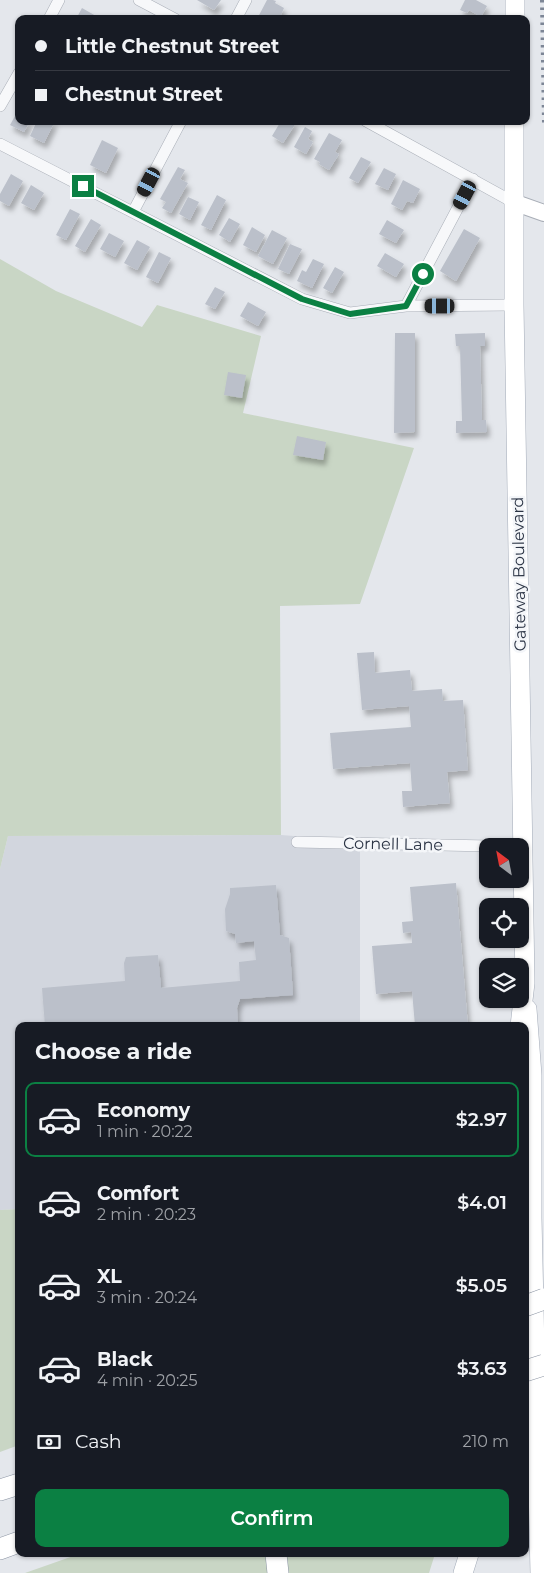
<!DOCTYPE html>
<meta charset="utf-8">
<style>
:root{--surface:#171b24;--page:#242831;--text:#f1f3f6;--muted:#9ea1a6;--line:#363941;--accent:#0b8043}
body{margin:0;font-family:Montserrat,sans-serif;background:var(--page);color:var(--text);height:100vh;display:flex;flex-direction:column;font-size:19px;white-space:nowrap}
*{box-sizing:border-box;margin:0}
p{font-size:16px;color:var(--muted)}
.icon{flex:none;width:28px;height:28px;fill:none;stroke:currentColor;stroke-width:2;stroke-linecap:round;stroke-linejoin:round}
.map{position:relative;flex:1;overflow:hidden}
.details{position:absolute;left:15px;top:1022px;width:514px;height:535px;display:flex;flex-direction:column;background:var(--surface);border-radius:10px;box-shadow:0 1px 4px #0004}
.details>*{flex:none}
.banner{position:absolute;left:15px;top:15px;width:515px;height:110px;border-radius:10px;box-shadow:0 1px 4px #0004;display:grid;align-content:center;height:110px;padding:0 20px;background:var(--surface)}
.needle{width:32px;rotate:328deg}
.tools{position:absolute;left:479px;top:838px;display:grid;gap:10px}
.tools a{display:grid;place-items:center;width:50px;height:50px;border-radius:10px;background:var(--surface);box-shadow:0 1px 4px #0004;font-size:25px}
.end{position:absolute;width:22px;height:22px;margin:-11px;border:6px solid #0b8043;background:#fff;box-shadow:0 0 0 2px #fff}
.from{border-radius:50%}
.car{position:absolute;width:15px;height:30px;margin:-15px -8px;border-radius:6px;box-shadow:0 0 4px 1px #0007;background:linear-gradient(#222 24%,#8ab4d8 0 40%,#222 0 76%,#8ab4d8 0 86%,#222 0)}
.banner b{display:flex;align-items:center;gap:18px;height:48px;font-size:19px}
.banner b+b{border-top:1px solid var(--line)}
.banner i{width:12px;height:12px;background:var(--text)}
ul{padding:0;list-style:none}
li{display:flex;align-items:center;gap:15px;height:75px;margin:0 10px 8px;padding:0 10px;border:2px solid transparent;border-radius:10px}
li div{flex:1}
li b{display:block;font-size:19px}
li em{font-style:normal;font-weight:600}
li.selected{border-color:var(--accent)}
li>.icon{width:45px;height:45px;stroke-width:1.5}
h2{padding:0 20px;font-size:22px;line-height:60px}
.pay{display:flex;align-items:center;gap:12px;height:55px;padding:0 20px;font-size:19px}
.pay p{margin-inline-start:auto}
.button{display:flex;gap:10px;margin-top:auto;padding:10px 20px}
.button a{flex:1;height:58px;border-radius:10px;background:var(--accent);color:#fff;font-size:20px;font-weight:600;line-height:58px;text-align:center}
.map>svg:first-child{display:block}
.built{fill:#d2d6de}
.green{fill:#c9d6c5}
.building{fill:#bbc0ca;filter:url(#shadow)}
.lines{fill:none;stroke-linecap:round;stroke-linejoin:round}
.street-casing{stroke:#a9aeb7;stroke-width:12}
.secondary-casing{stroke:#a9aeb7;stroke-width:18}
.primary-casing{stroke:#a3abb8;stroke-width:20}
.highway-casing{stroke:#8b94a3;stroke-width:22}
.street{stroke:#f7f8fa;stroke-width:11}
.secondary{stroke:#fff;stroke-width:16}
.primary{stroke:#fff;stroke-width:19}
.highway{stroke:#fff;stroke-width:21}
.rail{stroke:#7d8696;stroke-width:4;stroke-dasharray:2.5 5;stroke-linecap:butt}
.highway-bridge-casing{stroke:#8b94a3;stroke-width:22;stroke-linecap:butt}
.highway-bridge{stroke:#fff;stroke-width:21}
.route{stroke:#0b8043;stroke-width:6}
.labels{text-anchor:middle;dominant-baseline:central;stroke-width:5;stroke-linejoin:round;paint-order:stroke}
.street-label{font-size:16px;fill:#2b3445;stroke:#f4f6f9}
</style>
<div class="map">
<svg width="544" height="1573" viewBox="0 0 544 1573">
<defs>
<filter id="shadow"><feDropShadow dx="3" dy="5.5" stdDeviation="2.5" flood-color="#0004"/></filter>
</defs>
<rect width="100%" height="100%" fill="#e4e7ec"/>
<path class="built" d="M281,835L360,841V1026H19V1209L0,1210V869L8,836Z"/>
<path class="green" d="M0,259L56,291L142,327L157,305L261,336L243,413L414,448L360,604L280,606L281,835L8,836L0,869Z
M19,1209V1445L0,1452V1210Z
M79,1554H435L429,1573H25Z"/>
<path class="building" d="M197,0H221L214,10Z
M267,0H273L276,1L275,3L284,8L279,19H257Z
M465,0H476L487,6L481,17L469,10L467,13L460,10Z
M82,8L96,16L95,19H76Z
M19,109V121H30L24,132L10,125Z
M37,121H55L44,143L30,136Z
M281,121H293L296,123L283,143L272,136Z
M305,127L312,131L308,139L313,142L306,154L294,147Z
M329,133L342,140L335,152L339,154L329,170L319,164L320,162L314,159Z
M102,140L118,148L106,173L90,165Z
M361,157L371,162L358,183L349,178Z
M178,167L185,170L180,179L188,183L171,213L162,208L166,202L160,199Z
M384,168L396,174L388,190L375,184Z
M11,174L23,181L9,206L0,201V194Z
M403,180L420,189L413,203L407,201L402,210L391,204Z
M31,185L44,193L34,210L21,203Z
M217,195L226,200L211,230L201,225Z
M188,197L199,202L190,220L179,214Z
M70,209L80,214L66,240L56,235Z
M229,218L240,224L230,242L219,235Z
M91,219L101,225L85,252L75,246Z
M387,220L404,230L396,243L379,234Z
M252,227L265,235L256,252L243,245Z
M464,229L480,238L456,281L440,271Z
M272,230L287,238L273,264L258,256Z
M109,233L124,241L115,257L100,249Z
M137,240L150,247L137,270L124,263Z
M290,244L302,249L289,274L278,269Z
M159,252L171,258L158,283L146,277Z
M385,253L404,264L396,277L377,266Z
M313,259L324,264L312,288L297,281L302,270L306,272Z
M335,267L344,272L332,293L323,288Z
M215,287L225,292L215,309L205,304Z
M248,302L266,312L258,326L240,316Z
M395,333H415V432L394,433Z
M485,333V346H480L482,420H486L487,432L456,433V421H462L460,346H456L455,334Z
M228,372L246,375L242,398L224,395Z
M297,436L326,442L323,460L293,455Z
M374,652L375,673L410,670L412,691L442,689L443,701L463,700L468,770L447,772L450,803L403,807L402,791H412L410,763L333,769L330,733L411,727L409,706L362,710L357,653Z
M456,883L468,1026H415L412,991L376,994L372,946L412,943L411,932L403,933L402,922L413,921L410,887Z
M276,885L280,935L289,938L293,995L240,999L237,1008L238,1026H45L42,988L125,981L124,963L126,957L158,955L161,988L240,981L239,962L256,960L254,941L236,943L235,934L226,931L225,909L230,894V888Z"/>
<g class="lines">
<defs>
<path id="street" d="M139,0L175,19
M49,19L59,0
M236,19L246,0
M0,106L19,73
M366,121L513,202
M0,144L302,299L350,313L406,306L514,305
M133,212L181,121
M406,306L473,179
M297,842L489,846"/>
<path id="secondary" d="M513,202L544,213"/>
<path id="primary" d="M515,19V0
M514,121V305L525,983L520,1026
M527,1009L532,1075V1218L540,1573
M463,1573L469,1554"/>
<path id="highway" d="M0,1490L19,1484
M0,1549L19,1542
M276,1554L278,1573"/>
</defs>
<use href="#street" class="street-casing"/>
<use href="#secondary" class="secondary-casing"/>
<use href="#primary" class="primary-casing"/>
<use href="#highway" class="highway-casing"/>
<use href="#street" class="street"/>
<use href="#secondary" class="secondary"/>
<use href="#primary" class="primary"/>
<use href="#highway" class="highway"/>
<path class="rail" d="M542,0L544,123"/>
<defs>
<path id="highway-bridge" d="M525,1306L544,1299
M525,1371L544,1365"/>
</defs>
<use href="#highway-bridge" class="highway-bridge-casing"/>
<use href="#highway-bridge" class="highway-bridge"/>
</g>
<g class="lines">
<path class="route" d="M83,186L302,299L350,314L406,306L423,274"/>
</g>
<g class="labels">
<g class="street-label">
<text transform="translate(519 574) rotate(-91)">Gateway Boulevard</text>
<text transform="translate(393 844) rotate(1)">Cornell Lane</text>
</g>
</g>
</svg>
<div class="tools">
<a><svg class="needle" viewBox="-14 -14 28 28"><path d="M0-13l5 13h-10z" fill="#e53935"/><path d="M0 13l5-13h-10z" fill="#9ea1a6"/></svg></a>
<a><svg class="icon" aria-label="locate" viewBox="0 0 24 24"><circle cx="12" cy="12" r="6"/><path d="M12 2v4M12 18v4M2 12h4M18 12h4"/></svg></a>
<a><svg class="icon" aria-label="layers" viewBox="0 0 24 24"><path d="M12 4l9 5-9 5-9-5zM3 14l9 5 9-5"/></svg></a>
</div>
<i class="end from" style="left:423px;top:274px"></i>
<i class="end" style="left:83px;top:186px"></i>
<i class="car" style="left:149px;top:182px;rotate:208deg"></i>
<i class="car" style="left:465px;top:195px;rotate:208deg"></i>
<i class="car" style="left:440px;top:306px;rotate:270deg"></i>
<div class="banner">
<b><i class="from"></i>Little Chestnut Street</b>
<b><i></i>Chestnut Street</b>
</div>
<section class="details">
<h2>Choose a ride</h2>
<ul>
<li class="selected"><svg class="icon" aria-label="car" viewBox="0 0 24 24"><path d="M5 17H2v-5l4-1 3-4h7l3 4 3 1v5h-3M9 17h6M6 11h13"/><circle cx="7" cy="17" r="2"/><circle cx="17" cy="17" r="2"/></svg><div><b>Economy</b><p>1 min · 20:22</p></div><em>$2.97</em></li>
<li><svg class="icon" aria-label="car" viewBox="0 0 24 24"><path d="M5 17H2v-5l4-1 3-4h7l3 4 3 1v5h-3M9 17h6M6 11h13"/><circle cx="7" cy="17" r="2"/><circle cx="17" cy="17" r="2"/></svg><div><b>Comfort</b><p>2 min · 20:23</p></div><em>$4.01</em></li>
<li><svg class="icon" aria-label="car" viewBox="0 0 24 24"><path d="M5 17H2v-5l4-1 3-4h7l3 4 3 1v5h-3M9 17h6M6 11h13"/><circle cx="7" cy="17" r="2"/><circle cx="17" cy="17" r="2"/></svg><div><b>XL</b><p>3 min · 20:24</p></div><em>$5.05</em></li>
<li><svg class="icon" aria-label="car" viewBox="0 0 24 24"><path d="M5 17H2v-5l4-1 3-4h7l3 4 3 1v5h-3M9 17h6M6 11h13"/><circle cx="7" cy="17" r="2"/><circle cx="17" cy="17" r="2"/></svg><div><b>Black</b><p>4 min · 20:25</p></div><em>$3.63</em></li>
</ul>
<div class="pay"><svg class="icon" aria-label="cash" viewBox="0 0 24 24"><path d="M3 7h18v10H3z"/><circle cx="12" cy="12" r="2"/></svg>Cash<p>210 m</p></div>
<div class="button"><a>Confirm</a></div>
</section>
</div>
